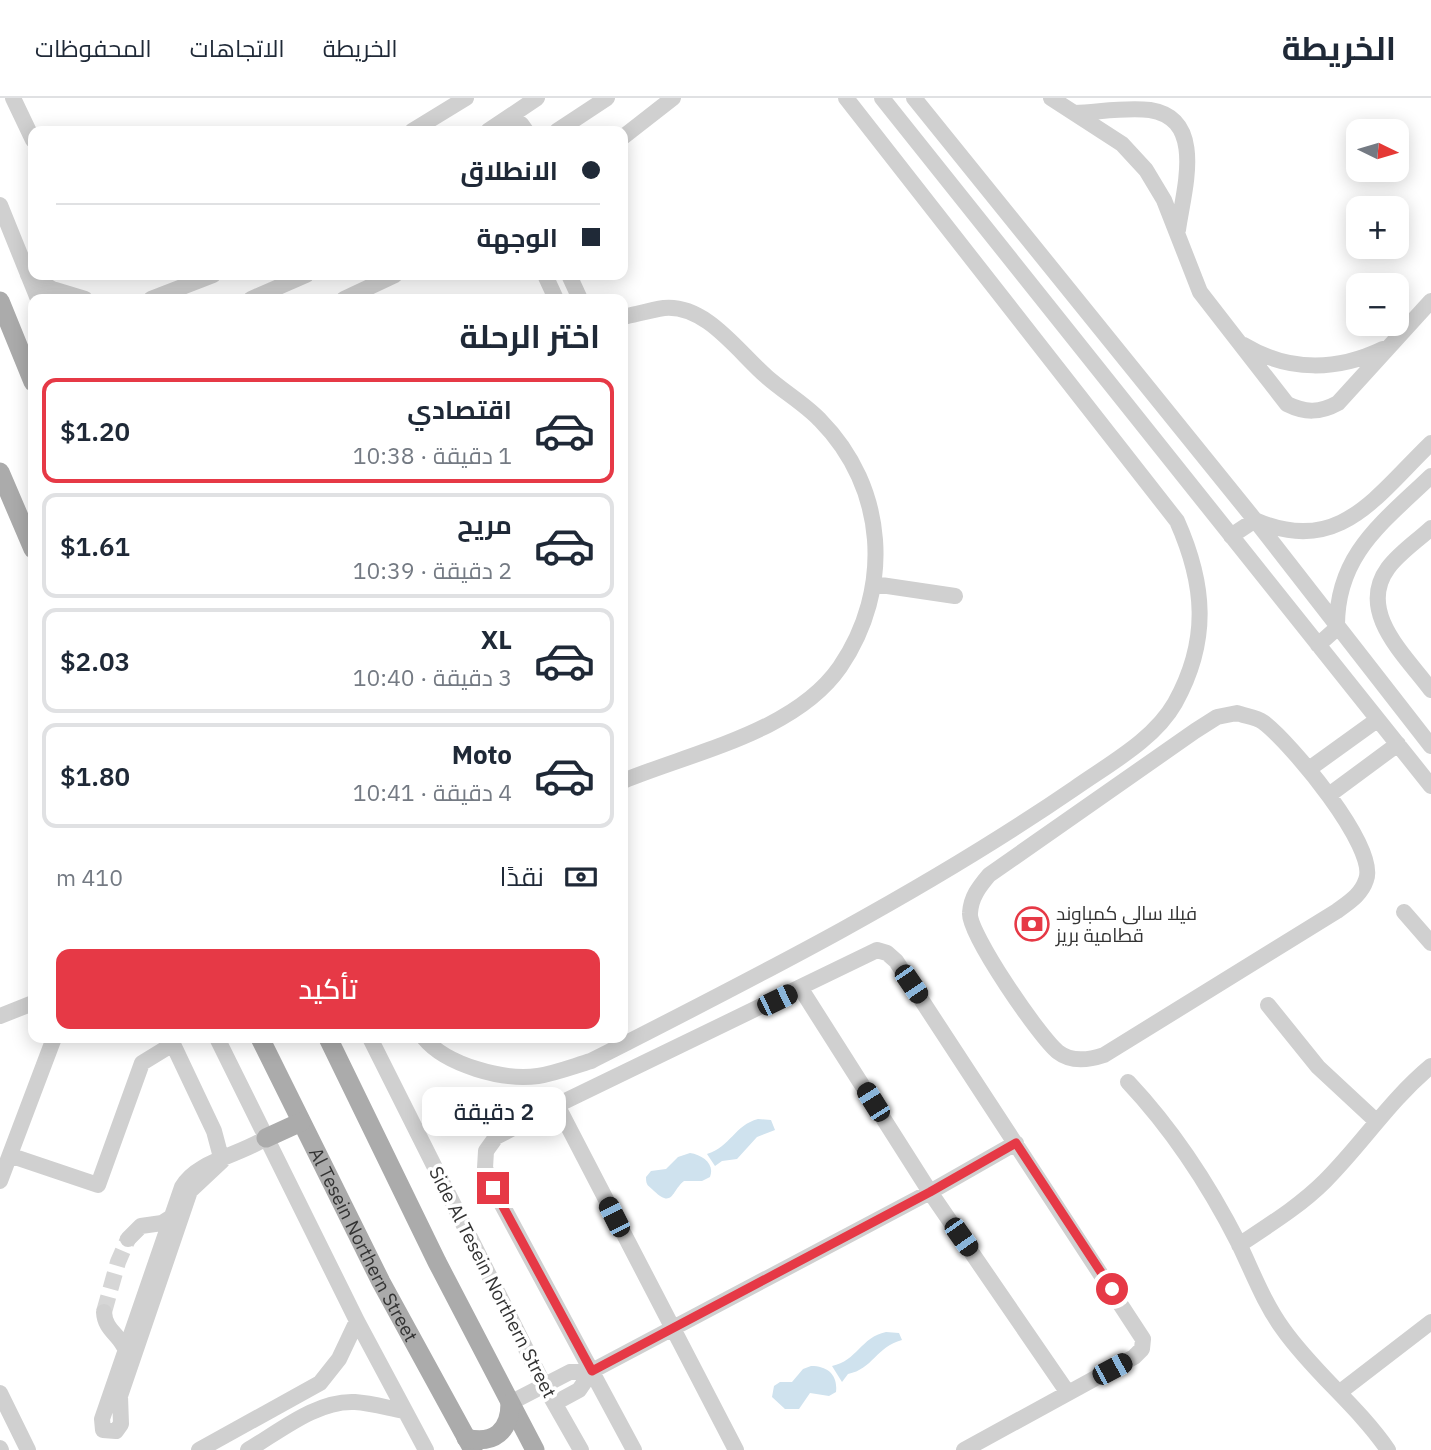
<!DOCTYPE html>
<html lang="ar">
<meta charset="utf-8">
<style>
:root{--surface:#fff;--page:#f2f2f3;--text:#1f2937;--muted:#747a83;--line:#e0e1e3;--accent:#e63946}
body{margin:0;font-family:"IBM Plex Sans",Cairo,sans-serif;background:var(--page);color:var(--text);direction:rtl;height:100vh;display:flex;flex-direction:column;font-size:26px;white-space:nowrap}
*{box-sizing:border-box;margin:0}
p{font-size:23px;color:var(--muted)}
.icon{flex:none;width:38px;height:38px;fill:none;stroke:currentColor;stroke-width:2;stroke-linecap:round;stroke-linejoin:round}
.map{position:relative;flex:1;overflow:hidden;direction:ltr}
.drawer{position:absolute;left:28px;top:196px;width:600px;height:749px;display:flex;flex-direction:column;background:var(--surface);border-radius:14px;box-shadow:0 4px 18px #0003;direction:rtl}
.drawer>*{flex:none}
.top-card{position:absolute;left:28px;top:28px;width:600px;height:154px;border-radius:14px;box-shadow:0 4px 18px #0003;direction:rtl;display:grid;align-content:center;height:154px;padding:0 28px;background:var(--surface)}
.needle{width:46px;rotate:95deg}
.buttons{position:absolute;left:1346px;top:21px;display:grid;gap:14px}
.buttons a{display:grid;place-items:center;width:63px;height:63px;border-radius:14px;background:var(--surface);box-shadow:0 4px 18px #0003;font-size:35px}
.end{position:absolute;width:32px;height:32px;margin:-16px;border:9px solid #e63946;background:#fff;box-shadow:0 0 0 4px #fff}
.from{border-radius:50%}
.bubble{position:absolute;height:49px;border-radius:14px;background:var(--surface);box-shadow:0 4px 18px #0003;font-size:23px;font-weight:600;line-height:49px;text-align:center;direction:rtl}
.car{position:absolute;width:21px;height:42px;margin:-21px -10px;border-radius:9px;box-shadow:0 0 5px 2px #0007;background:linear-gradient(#222 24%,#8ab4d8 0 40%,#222 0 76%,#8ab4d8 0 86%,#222 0)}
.top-card b{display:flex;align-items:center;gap:24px;height:66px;font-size:26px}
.top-card b+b{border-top:2px solid var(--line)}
.top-card i{width:18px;height:18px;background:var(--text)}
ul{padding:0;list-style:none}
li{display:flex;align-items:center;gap:21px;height:105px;margin:0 14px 10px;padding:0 14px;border:4px solid var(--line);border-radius:14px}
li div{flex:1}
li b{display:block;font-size:26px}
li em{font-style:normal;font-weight:600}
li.on{border-color:var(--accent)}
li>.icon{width:63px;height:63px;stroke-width:1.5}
h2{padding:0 28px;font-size:32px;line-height:84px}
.pay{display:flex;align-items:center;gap:18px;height:77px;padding:0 28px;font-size:26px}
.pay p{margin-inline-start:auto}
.cta{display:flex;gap:14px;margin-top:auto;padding:14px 28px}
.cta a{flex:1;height:80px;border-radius:14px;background:var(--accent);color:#fff;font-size:28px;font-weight:600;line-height:80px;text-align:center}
header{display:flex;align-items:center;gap:42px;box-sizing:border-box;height:98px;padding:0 35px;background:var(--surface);border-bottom:2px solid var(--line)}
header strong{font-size:33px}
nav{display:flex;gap:38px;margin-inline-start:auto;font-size:24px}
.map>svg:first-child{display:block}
.water{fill:#cfe2ee}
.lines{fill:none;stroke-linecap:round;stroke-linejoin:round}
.minor-tunnel{stroke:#d6d6d6;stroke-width:16;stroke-dasharray:16 8;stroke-linecap:butt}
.minor{stroke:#d0d0d0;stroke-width:16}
.major{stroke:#ababab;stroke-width:19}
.route{stroke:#e63946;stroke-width:9}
.labels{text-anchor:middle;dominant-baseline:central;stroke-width:7;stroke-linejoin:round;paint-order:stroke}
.poi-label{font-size:19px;fill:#333;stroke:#fff;text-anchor:start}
.street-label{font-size:19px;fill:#333;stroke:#fff}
</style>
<header>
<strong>الخريطة</strong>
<nav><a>الخريطة</a><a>الاتجاهات</a><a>المحفوظات</a></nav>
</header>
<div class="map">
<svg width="1431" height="1352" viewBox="0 0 1431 1352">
<rect width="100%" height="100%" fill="#fff"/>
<path class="water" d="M758,1021L771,1022L775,1032L757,1039L737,1061L722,1063L715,1068L707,1056C730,1049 735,1027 758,1021Z
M690,1055C703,1057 715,1066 710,1079L702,1083H684C672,1092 673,1111 654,1093C648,1087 646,1088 646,1079L651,1073L666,1071L678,1059Z
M886,1234L899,1235L902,1242C876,1249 873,1271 848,1276L842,1284L832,1268C857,1263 861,1239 886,1234Z
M811,1268C828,1268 838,1277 836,1294L829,1298L810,1295L799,1311H785L772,1299L774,1288L780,1284H792L803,1271Z"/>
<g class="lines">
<path class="minor-tunnel" d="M104,1214L118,1164L128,1141"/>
<path class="minor" d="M13,0L33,42
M882,0L1431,688
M914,0L1255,422L1431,648
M1051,0L1122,46L1146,72L1164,102L1200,194L1287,306C1305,315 1320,315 1338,305L1431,203
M1075,15C1099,14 1126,9 1150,12C1207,21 1183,94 1178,132
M507,22L521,26L526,33
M412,33L466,0
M488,33L537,0
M557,33L607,0
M623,39L673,0
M0,107L38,201
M28,177L52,191L85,201
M545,177L556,201
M569,177L580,201
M151,201L213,177
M251,201L306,177
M344,201L395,177
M623,219C637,216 651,212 664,210C706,206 738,254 767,279C784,294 805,306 820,322C887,390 893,491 840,569C795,634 693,654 623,683
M1244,247C1289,274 1337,273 1383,251
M1431,430C1417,443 1399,455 1388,470C1356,514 1406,558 1431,592
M1231,438L1255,422C1339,459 1376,398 1431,345
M874,486L955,498
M1318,547L1337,530C1336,457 1382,425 1431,378
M1237,615C1245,618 1256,619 1263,624C1290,644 1379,750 1366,782C1361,797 1349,804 1337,813L1104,957C1089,962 1072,965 1058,954C1040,940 968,835 970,815C971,799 979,789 989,777L1195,633L1217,619Z
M1309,671L1377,622
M1329,697L1398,646
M1404,814L1431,845
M801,891L930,1094L1068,1295
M1268,907L1318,969L1375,1022
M0,918L33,905
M170,940L214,1033L222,1063
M217,940L357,1223L426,1352
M370,940L544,1287L581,1352
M424,940C446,967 504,983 538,978C556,975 574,968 591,963C756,879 922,795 1075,690C1109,666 1154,642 1175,605C1210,542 1205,486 1177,423L846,0
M1128,984C1174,1033 1209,1087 1239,1146C1253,1175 1264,1205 1283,1231C1314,1275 1358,1308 1388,1352
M557,1007L736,1352
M12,1058L98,1087L142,965L173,946
M222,1063L190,1093L120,1298L121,1326L116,1333L103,1332L102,1321L182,1089C197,1063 238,1058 266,1040
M0,1083L54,940
M128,1141L141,1128L162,1125L173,1118
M1239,1147C1269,1127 1300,1108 1325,1083C1363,1045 1389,1003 1431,968
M104,1214C105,1233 120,1236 126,1253
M1340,1294L1431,1224
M0,1295L28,1352
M510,1305L570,1274L592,1273L930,1094L1016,1045
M555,1305L579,1292L592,1273
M0,1350L1,1352
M199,1352L320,1285L339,1261L357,1223
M248,1352C280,1333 317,1302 355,1304C371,1305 388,1310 404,1313
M634,1352L493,1090L485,1070L486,1053L496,1039L557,1007L877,852L887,855L896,863L1143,1241L1142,1251L1134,1259L964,1352"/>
<g class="major">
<path d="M0,203L33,284"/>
<path d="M0,374L33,451"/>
<path id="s1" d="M260,940L381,1184L473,1352"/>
<path d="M328,940L437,1164L535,1352"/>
<path d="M266,1040L301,1024"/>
<path d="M466,1340C494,1347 510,1333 510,1305"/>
</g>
</g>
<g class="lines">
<path class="route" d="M493,1090L592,1273L930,1094L1016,1045L1112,1191"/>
</g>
<defs>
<symbol id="bank-ring" viewBox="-11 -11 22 22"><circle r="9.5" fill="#fff" stroke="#e63946" stroke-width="1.5"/><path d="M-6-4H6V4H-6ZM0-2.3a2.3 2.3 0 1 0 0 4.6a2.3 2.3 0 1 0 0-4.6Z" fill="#e63946"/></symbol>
</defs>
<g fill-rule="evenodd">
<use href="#bank-ring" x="1013" y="807" width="38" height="38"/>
</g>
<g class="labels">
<g class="poi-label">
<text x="1056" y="815">فيلا سالى كمباوند<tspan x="1056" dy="22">قطامية بريز</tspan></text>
</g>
<g class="street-label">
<text stroke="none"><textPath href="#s1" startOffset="231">Al Tesein Northern Street</textPath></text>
<text transform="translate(493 1184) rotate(63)">Side Al Tesein Northern Street</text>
</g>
</g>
</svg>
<div class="buttons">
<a><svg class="needle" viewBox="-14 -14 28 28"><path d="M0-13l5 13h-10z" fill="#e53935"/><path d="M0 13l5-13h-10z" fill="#747a83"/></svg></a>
<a>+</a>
<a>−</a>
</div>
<i class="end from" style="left:1112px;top:1191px"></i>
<i class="end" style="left:493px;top:1090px"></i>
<div class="bubble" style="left:422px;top:989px;width:144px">2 دقيقة</div>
<i class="car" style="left:911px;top:886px;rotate:146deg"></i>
<i class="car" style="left:777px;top:902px;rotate:64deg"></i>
<i class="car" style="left:873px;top:1004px;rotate:328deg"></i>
<i class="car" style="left:614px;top:1119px;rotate:333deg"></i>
<i class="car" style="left:961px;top:1139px;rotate:145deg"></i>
<i class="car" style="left:1112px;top:1271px;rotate:62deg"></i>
<div class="top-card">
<b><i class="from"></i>الانطلاق</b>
<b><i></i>الوجهة</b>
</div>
<section class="drawer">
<h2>اختر الرحلة</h2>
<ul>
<li class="on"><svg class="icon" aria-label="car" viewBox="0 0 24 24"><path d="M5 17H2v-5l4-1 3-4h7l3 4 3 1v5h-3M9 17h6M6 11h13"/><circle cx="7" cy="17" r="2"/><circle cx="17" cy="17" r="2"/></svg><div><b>اقتصادي</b><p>1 دقيقة · 10:38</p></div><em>$1.20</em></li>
<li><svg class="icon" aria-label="car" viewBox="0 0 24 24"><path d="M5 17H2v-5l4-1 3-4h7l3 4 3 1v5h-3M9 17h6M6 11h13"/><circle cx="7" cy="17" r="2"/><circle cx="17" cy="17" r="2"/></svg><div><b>مريح</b><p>2 دقيقة · 10:39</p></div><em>$1.61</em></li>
<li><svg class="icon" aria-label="car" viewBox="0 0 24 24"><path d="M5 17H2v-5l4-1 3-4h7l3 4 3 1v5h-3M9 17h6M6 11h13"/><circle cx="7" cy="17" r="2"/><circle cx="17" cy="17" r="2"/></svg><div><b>XL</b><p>3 دقيقة · 10:40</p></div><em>$2.03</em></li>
<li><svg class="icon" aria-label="car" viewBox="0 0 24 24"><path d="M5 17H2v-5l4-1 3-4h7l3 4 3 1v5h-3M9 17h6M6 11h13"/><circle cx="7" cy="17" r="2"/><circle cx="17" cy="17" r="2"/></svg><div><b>Moto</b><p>4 دقيقة · 10:41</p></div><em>$1.80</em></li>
</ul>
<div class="pay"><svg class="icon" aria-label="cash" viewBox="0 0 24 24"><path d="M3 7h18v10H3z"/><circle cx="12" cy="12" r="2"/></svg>نقدًا<p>410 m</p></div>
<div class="cta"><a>تأكيد</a></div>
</section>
</div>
